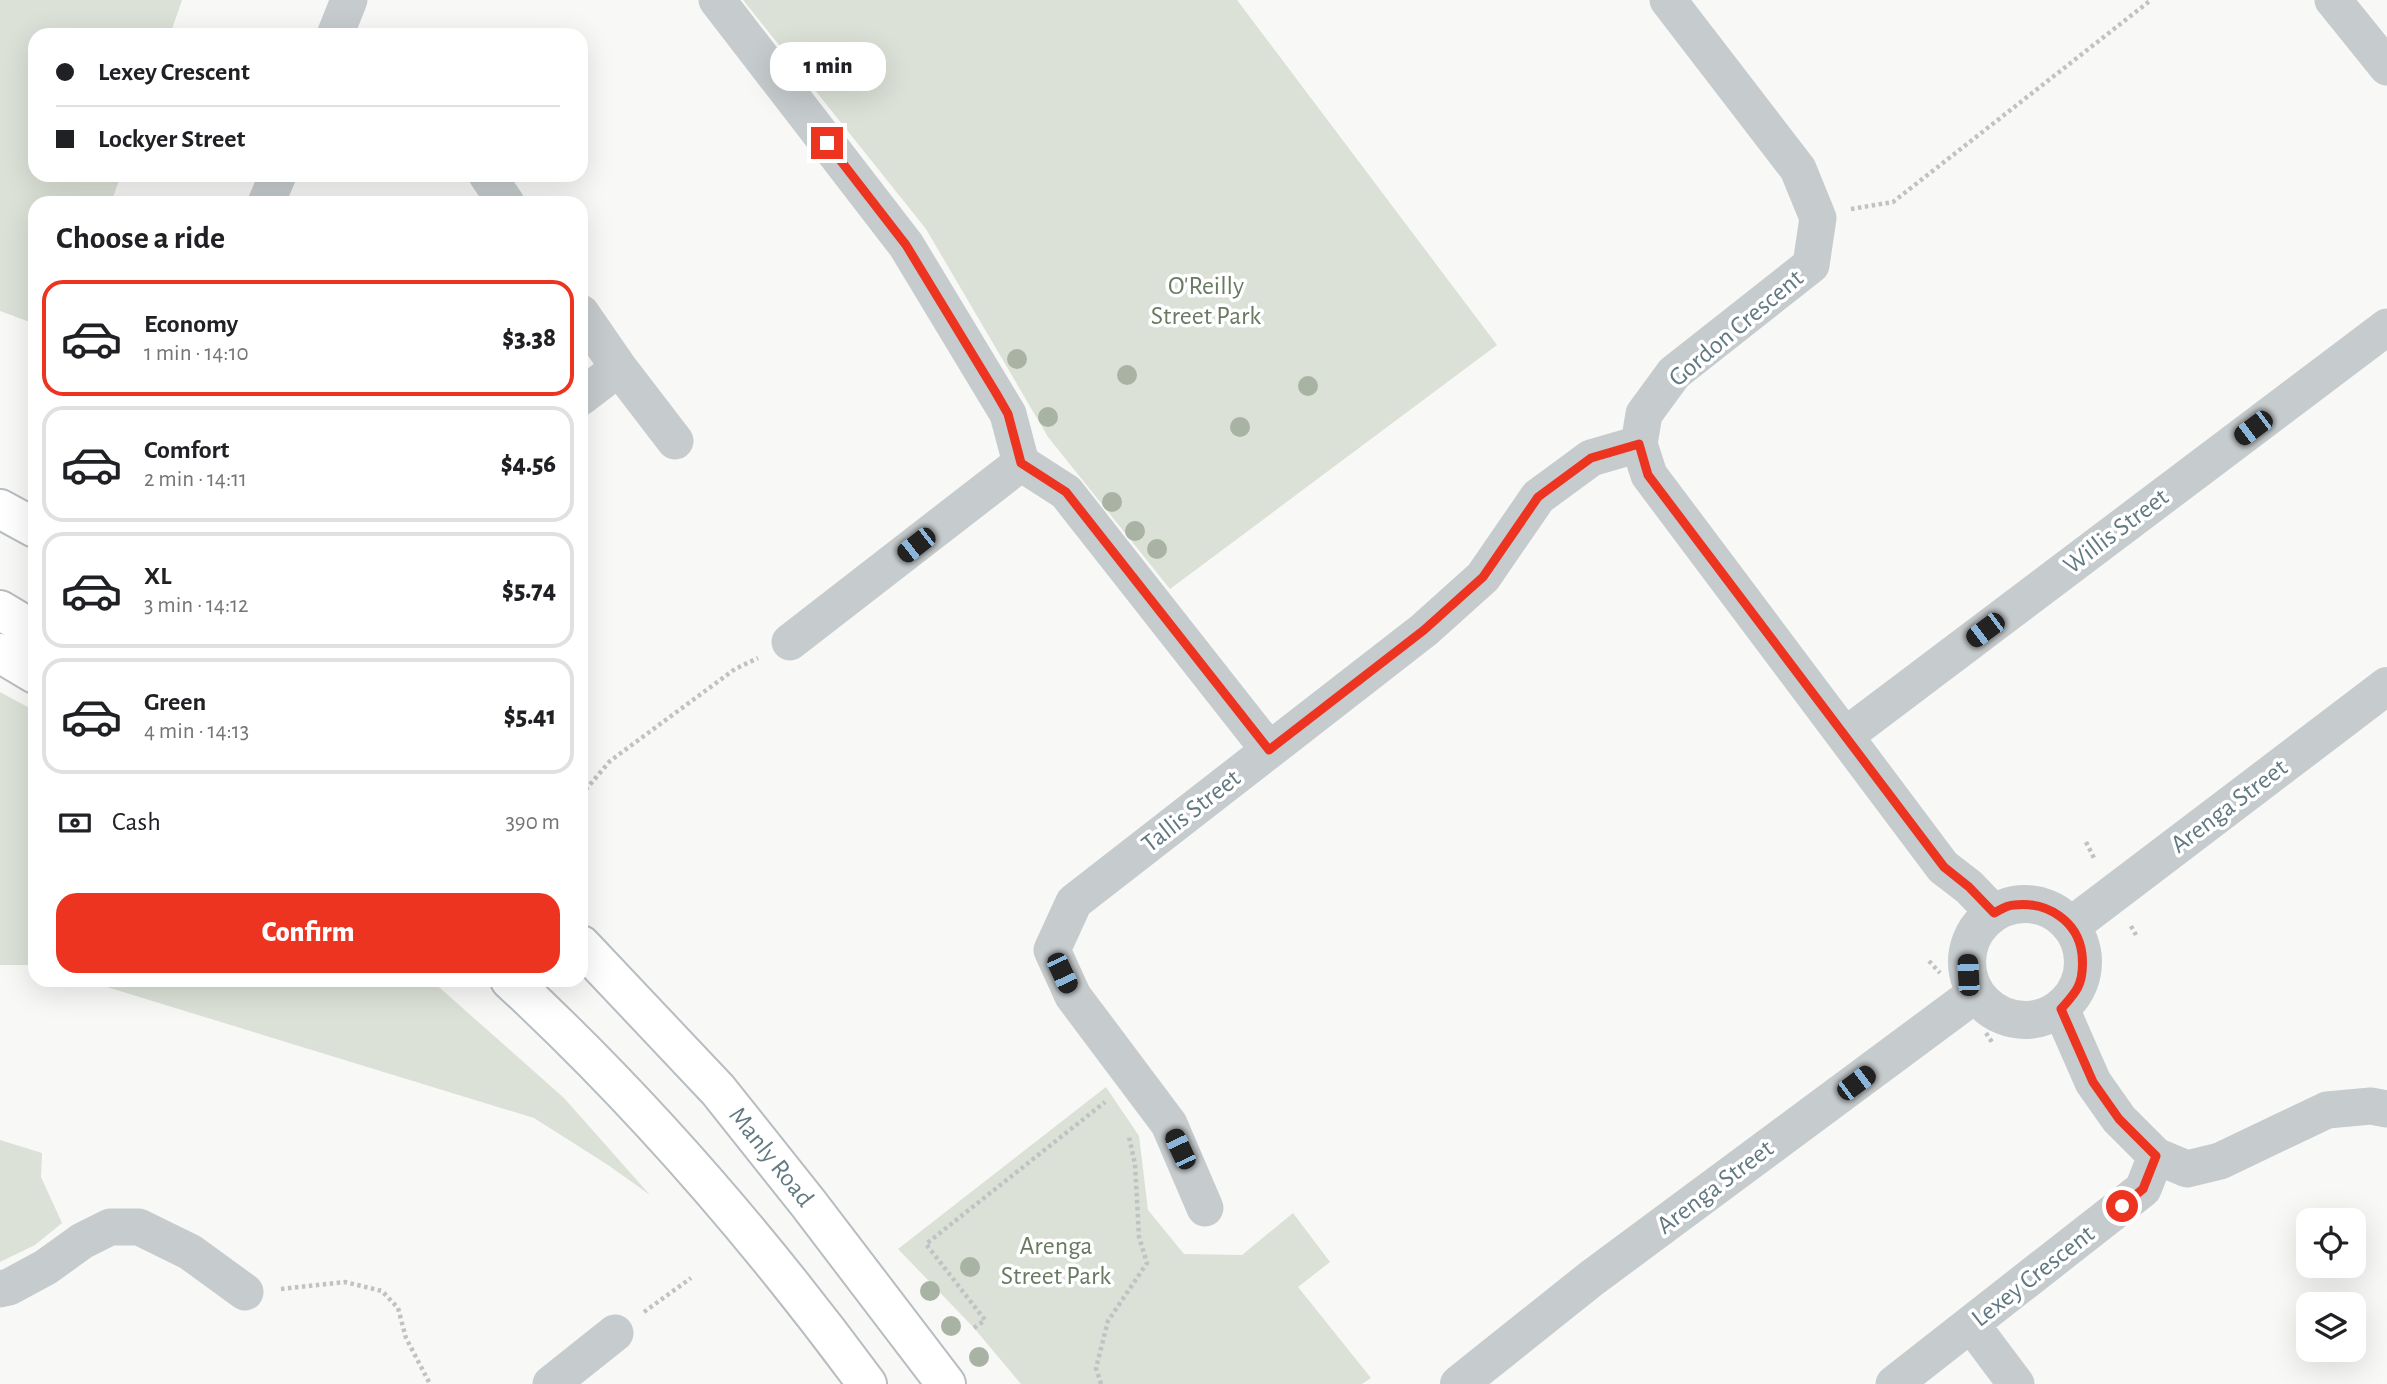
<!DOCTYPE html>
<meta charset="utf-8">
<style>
:root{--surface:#fff;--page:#f2f2f2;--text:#202124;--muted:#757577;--line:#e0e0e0;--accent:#ed3421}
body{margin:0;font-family:"Alegreya Sans",sans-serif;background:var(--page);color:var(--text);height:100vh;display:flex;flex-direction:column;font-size:26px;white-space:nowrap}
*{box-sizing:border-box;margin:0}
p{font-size:23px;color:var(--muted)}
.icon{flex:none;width:38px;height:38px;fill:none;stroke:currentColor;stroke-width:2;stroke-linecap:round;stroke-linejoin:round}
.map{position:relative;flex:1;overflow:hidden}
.sheet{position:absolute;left:28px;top:196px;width:560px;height:791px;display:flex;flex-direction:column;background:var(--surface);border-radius:21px;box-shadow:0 7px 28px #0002}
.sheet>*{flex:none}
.top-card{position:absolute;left:28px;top:28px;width:560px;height:154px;border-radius:21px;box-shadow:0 7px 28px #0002;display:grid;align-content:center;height:154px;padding:0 28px;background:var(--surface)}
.tools{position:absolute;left:2296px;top:1208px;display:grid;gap:14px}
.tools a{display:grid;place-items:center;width:70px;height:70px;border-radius:14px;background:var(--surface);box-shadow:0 7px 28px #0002;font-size:35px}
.end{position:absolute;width:32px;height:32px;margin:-16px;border:9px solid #ed3421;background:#fff;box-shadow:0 0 0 4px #fff}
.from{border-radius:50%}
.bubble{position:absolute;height:49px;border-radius:21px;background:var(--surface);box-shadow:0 7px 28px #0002;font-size:23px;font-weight:800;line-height:49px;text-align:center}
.car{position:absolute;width:21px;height:42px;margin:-21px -10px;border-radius:9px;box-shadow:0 0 5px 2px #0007;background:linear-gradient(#222 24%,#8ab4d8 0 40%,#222 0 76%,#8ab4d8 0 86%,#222 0)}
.top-card b{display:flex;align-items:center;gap:24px;height:66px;font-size:26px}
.top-card b+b{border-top:2px solid var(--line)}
.top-card i{width:18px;height:18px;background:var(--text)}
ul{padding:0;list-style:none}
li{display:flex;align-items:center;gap:21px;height:116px;margin:0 14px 10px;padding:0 14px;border:4px solid var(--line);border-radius:21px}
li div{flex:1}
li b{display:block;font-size:26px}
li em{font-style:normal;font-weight:800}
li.selected{border-color:var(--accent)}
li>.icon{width:63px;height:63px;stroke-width:1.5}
h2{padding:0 28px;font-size:32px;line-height:84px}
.pay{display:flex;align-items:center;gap:18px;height:77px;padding:0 28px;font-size:26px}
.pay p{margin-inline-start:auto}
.action{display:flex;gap:14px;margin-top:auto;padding:14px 28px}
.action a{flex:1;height:80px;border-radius:21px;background:var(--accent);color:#fff;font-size:28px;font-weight:800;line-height:80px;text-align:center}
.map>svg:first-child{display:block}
.green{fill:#dbe1d6}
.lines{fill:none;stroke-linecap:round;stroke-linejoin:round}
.primary-casing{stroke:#b7bdc0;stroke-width:42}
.path{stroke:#bfc3c4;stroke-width:4.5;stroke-dasharray:3.5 3.5;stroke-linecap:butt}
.minor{stroke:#c6cbcd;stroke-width:37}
.tertiary{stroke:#c6cbcd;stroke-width:38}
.primary{stroke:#fff;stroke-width:38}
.tree{fill:#a9b3a4}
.route{stroke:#ed3421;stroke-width:9}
.labels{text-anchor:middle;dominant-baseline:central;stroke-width:7;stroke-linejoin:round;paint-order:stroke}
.park-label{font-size:26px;fill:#697a61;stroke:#fff}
.street-label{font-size:26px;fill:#627982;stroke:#fff}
</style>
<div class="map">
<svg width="2387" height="1384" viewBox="0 0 2387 1384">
<rect width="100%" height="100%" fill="#f8f8f6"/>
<path class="green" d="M0,0H182L170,35H35V175H121L111,203H35V324L0,311Z
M743,0H1237L1497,345L1170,589L1048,437L926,229Z
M0,692L35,711V965H0Z
M84,980H431L564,1098L650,1195L608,1165L534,1118Z
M1106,1087L1139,1136L1148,1210L1184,1254L1242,1255L1293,1213L1330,1262L1298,1287L1371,1378L1362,1384H1021L974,1328L898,1249Z
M0,1140L42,1153L41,1177L62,1223L35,1245L0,1262Z"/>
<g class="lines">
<defs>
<g id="primary">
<path d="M0,509L35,528"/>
<path d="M0,610L35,631"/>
<path d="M0,653L35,674"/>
<path id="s1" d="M581,945L718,1090L808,1203L946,1384"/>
<path d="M510,980C643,1103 760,1239 867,1384"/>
</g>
</defs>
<use href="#primary" class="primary-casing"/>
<path class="path" d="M1851,209L1893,202L2151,0
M581,795L610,761L735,669L758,658
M2086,842L2095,860
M2131,926L2136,935
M1929,961L1940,973
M1986,1033L1992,1042
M281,1289L345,1282L382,1291L398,1308L406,1338L430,1384
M644,1312L691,1278
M974,1328L985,1320L926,1244L1105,1102
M1101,1384L1096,1368L1108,1321L1147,1263L1139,1237L1135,1164L1129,1137"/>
<path class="minor" d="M717,0L906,245L1008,414L1021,463L1066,492L1269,750
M1668,0L1798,169L1818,218L1811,265L1674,373L1644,414L1639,444L1649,475L1943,867L1969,887L1994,913
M2333,0L2387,67
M335,35L349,0
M487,175L506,203
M266,203L278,175
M581,313L619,368L675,441
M581,397L619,368
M790,642L1021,463
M1845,736L2387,327
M2061,1009L2093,1082L2119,1119L2156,1156L2187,1169L2220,1161L2327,1110L2371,1106L2387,1109
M1205,1208L1169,1124L1073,996L1052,950L1074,902L1424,630L1483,577L1538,497L1591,458L1639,444
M0,1289L9,1287L46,1267L82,1241L110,1227H139L190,1252L245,1292
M1971,1324L2016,1384
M551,1384L615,1333
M1894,1384L2143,1189L2156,1156"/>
<path class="tertiary" d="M1967 962a58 58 0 1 1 116 0a58 58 0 1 1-116 0Z
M2071,926L2387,686
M1459,1384L1592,1278L1975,994"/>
<use href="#primary" class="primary"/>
</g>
<g class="tree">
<circle cx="825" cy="76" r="10"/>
<circle cx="1017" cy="359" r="10"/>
<circle cx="1127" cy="375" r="10"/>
<circle cx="1308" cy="386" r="10"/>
<circle cx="1048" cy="417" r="10"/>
<circle cx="1240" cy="427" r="10"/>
<circle cx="1112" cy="502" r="10"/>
<circle cx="1135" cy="531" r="10"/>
<circle cx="1157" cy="549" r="10"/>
<circle cx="970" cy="1267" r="10"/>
<circle cx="930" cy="1291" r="10"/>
<circle cx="951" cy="1326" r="10"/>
<circle cx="979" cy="1357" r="10"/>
</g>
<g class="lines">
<path class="route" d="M827,143L906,245L996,393L1008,414L1021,463L1066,492L1269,750L1424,630L1483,577L1538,497L1591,458L1639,444L1648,475L1944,867L1969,887L1994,913C2000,910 2007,905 2014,905C2047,901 2078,921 2082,954C2083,965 2083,977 2078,987C2074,995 2067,1002 2061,1009L2093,1082L2119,1119L2156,1156L2143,1189L2122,1206"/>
</g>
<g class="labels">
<g class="park-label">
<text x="1206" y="286">O'Reilly<tspan x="1206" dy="30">Street Park</tspan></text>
<text x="1056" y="1246">Arenga<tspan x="1056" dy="30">Street Park</tspan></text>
</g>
<g class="street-label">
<text transform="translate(1736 328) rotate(-40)">Gordon Crescent</text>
<text transform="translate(2116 531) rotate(-37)">Willis Street</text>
<text transform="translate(2229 806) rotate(-37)">Arenga Street</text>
<text transform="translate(1191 811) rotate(-38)">Tallis Street</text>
<text stroke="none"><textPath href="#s1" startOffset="285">Manly Road</textPath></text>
<text transform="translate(1715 1187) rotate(-37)">Arenga Street</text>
<text transform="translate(2033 1276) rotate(-38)">Lexey Crescent</text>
</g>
</g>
</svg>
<div class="tools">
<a><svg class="icon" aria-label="locate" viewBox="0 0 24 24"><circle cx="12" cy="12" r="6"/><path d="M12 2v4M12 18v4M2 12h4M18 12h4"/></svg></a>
<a><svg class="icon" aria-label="layers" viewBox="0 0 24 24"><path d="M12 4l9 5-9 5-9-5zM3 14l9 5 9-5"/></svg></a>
</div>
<i class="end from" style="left:2122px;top:1206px"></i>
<i class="end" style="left:827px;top:143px"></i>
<div class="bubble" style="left:770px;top:42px;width:116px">1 min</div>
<i class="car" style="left:2253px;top:428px;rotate:233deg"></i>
<i class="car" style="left:916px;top:545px;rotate:232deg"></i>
<i class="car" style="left:1985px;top:630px;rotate:233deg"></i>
<i class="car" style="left:1062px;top:973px;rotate:155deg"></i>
<i class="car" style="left:1968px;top:975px;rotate:357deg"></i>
<i class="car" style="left:1856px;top:1083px;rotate:53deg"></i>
<i class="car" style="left:1180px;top:1149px;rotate:335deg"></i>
<div class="top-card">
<b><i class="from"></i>Lexey Crescent</b>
<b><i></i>Lockyer Street</b>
</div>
<section class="sheet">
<h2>Choose a ride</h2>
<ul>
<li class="selected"><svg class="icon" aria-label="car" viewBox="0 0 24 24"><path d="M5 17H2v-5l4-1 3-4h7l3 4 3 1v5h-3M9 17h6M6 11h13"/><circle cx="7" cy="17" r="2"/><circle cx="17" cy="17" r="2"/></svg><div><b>Economy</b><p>1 min · 14:10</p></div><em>$3.38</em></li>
<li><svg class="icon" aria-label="car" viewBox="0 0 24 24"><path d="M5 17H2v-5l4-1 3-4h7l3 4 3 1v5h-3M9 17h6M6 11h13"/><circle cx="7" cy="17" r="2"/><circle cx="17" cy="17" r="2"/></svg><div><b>Comfort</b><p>2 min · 14:11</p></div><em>$4.56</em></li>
<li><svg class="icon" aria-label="car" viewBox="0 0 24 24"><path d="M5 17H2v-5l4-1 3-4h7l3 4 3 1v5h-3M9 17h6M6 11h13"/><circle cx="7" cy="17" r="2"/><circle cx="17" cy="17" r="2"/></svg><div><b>XL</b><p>3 min · 14:12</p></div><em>$5.74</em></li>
<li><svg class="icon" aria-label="car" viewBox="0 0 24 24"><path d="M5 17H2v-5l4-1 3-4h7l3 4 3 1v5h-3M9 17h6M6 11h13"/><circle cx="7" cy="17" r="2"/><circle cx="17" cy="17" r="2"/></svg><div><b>Green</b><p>4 min · 14:13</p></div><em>$5.41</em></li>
</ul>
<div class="pay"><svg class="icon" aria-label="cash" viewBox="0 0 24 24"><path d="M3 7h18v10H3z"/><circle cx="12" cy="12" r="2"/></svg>Cash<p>390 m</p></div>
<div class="action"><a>Confirm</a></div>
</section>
</div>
